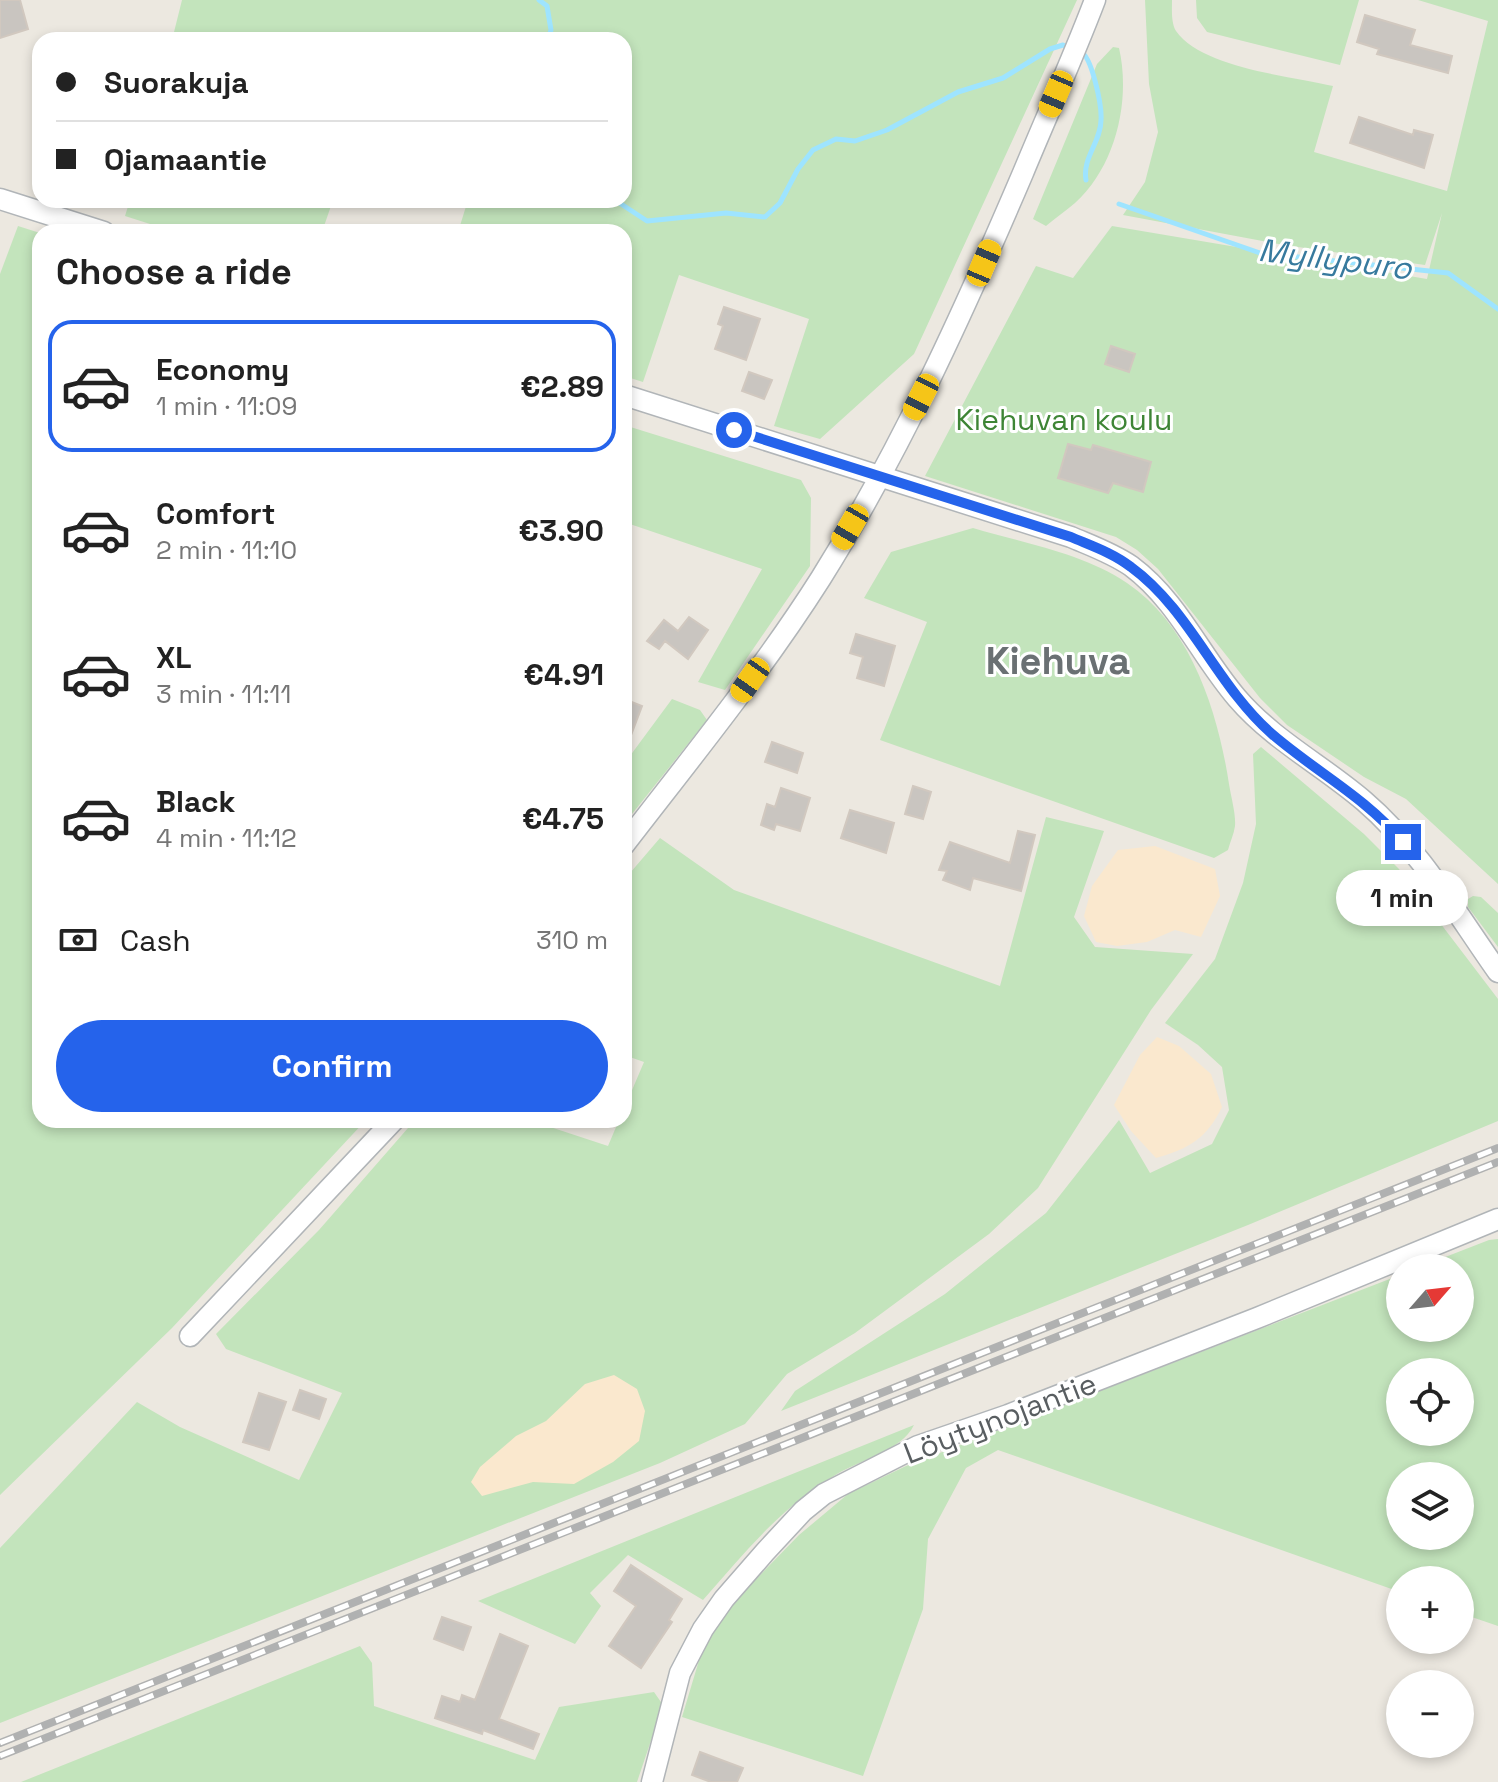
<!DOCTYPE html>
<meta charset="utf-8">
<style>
:root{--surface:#fff;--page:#f2f2f2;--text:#222;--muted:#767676;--line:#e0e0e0;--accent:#2563eb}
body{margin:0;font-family:"Space Grotesk",sans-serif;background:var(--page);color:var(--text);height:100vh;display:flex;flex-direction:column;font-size:30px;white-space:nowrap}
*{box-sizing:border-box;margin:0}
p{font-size:26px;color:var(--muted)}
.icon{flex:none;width:44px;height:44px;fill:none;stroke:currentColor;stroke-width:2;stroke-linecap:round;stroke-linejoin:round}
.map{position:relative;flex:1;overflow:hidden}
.sheet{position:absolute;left:32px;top:224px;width:600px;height:904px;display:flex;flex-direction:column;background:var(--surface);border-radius:24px;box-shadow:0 4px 12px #0003}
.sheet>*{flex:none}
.banner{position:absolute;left:32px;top:32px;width:600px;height:176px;border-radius:24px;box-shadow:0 4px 12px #0003;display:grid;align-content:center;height:176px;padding:0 24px;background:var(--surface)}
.needle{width:52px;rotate:62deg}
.fabs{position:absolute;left:1386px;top:1254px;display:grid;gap:16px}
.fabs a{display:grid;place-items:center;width:88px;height:88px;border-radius:50%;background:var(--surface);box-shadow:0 4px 12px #0003;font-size:40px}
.end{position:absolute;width:36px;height:36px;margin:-18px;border:10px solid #2563eb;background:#fff;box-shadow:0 0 0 4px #fff}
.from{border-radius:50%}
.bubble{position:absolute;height:56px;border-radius:28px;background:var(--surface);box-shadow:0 4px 12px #0003;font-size:26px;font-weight:600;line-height:56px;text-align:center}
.car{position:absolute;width:24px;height:48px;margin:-24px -12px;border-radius:10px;box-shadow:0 0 6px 2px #0007;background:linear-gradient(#f5c518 24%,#345 0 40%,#f5c518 0 76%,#345 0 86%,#f5c518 0)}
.banner b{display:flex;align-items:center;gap:28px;height:76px;font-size:30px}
.banner b+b{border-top:2px solid var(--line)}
.banner i{width:20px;height:20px;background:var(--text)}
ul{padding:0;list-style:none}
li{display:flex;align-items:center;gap:24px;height:132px;margin:0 16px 12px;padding:0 8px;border:4px solid transparent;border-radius:24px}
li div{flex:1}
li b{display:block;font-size:30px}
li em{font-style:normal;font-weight:600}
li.selected{border-color:var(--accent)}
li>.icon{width:72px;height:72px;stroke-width:1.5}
h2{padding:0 24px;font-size:36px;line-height:96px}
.pay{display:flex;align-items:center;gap:20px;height:88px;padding:0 24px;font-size:30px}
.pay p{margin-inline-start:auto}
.action{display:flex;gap:16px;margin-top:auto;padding:16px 24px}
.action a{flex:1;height:92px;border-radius:48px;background:var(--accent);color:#fff;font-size:32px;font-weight:600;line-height:92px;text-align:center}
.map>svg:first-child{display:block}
.green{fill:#c3e4bc;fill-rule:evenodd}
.sand{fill:#fae8ce}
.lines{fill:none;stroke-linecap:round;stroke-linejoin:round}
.stream{stroke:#9ee4ff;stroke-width:5}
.building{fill:#c9c5c0;stroke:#d1c8bf;stroke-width:2}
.street-casing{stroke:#b1b5b8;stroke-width:23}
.street{stroke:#fff;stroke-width:20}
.rail-casing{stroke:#b0b1b1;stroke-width:8}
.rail{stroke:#fff;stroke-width:5;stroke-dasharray:15;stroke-linecap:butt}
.route{stroke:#2563eb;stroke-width:10}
.labels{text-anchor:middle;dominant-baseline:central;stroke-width:6;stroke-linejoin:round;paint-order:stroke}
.park-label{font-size:30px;fill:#3e8535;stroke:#fff}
.street-label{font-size:30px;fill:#595e61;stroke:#fff}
.water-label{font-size:32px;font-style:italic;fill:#377a9e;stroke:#fff}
.district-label{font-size:38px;font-weight:bold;fill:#6a7073;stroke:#fff}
</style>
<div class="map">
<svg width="1498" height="1782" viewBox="0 0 1498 1782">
<rect width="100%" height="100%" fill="#ece8e0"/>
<path class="green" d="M182,0H1077L914,354L820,439L774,426L809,319L679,275L643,382L624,376V232H458L468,200H624V40H172Z
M1145,0H1172C1172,10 1171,23 1176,31C1202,68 1290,76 1333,86L1314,152L1447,191L1488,21L1418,0H1498V884L1406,799L1364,777L1287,725L1260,698L1158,569L1137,550L1116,537L925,476L1036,266L1073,278L1112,226L1427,279L1442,213L1425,265L1284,245L1123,215L1145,182L1158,132L1149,84Z
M1196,0H1359L1340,65L1207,32L1197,18Z
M1113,47L1119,48C1131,100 1116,166 1075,203C1066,211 1055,218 1046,226L1033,219L1097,64Z
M130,200H333L322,232H175L125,216Z
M18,226L40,233V1120H366L172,1328L0,1495V274Z
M624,425L801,480L811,498L810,566L725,690L698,682L762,569L624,522Z
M973,528C1023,543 1083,553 1127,583C1191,626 1218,712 1229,784C1231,797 1236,814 1235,826C1234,834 1230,842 1228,850L1214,858L880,740L927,622L864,598L891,552Z
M672,699L700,710L707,720L624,824V764Z
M1261,747L1364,834L1399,869L1498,999V1121L1248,1225L781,1411L795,1391L945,1294L1046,1213L1119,1120L1150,1173L1212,1144L1229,1110L1222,1067L1198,1045L1165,1023L1215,959L1243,883L1256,824L1253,754Z
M1046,817L1104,831L1074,917L1095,947L1193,954L1151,1010L1038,1188L989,1234L855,1333L787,1374L745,1424L660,1463L0,1723V1548L137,1402L180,1427L299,1480L342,1393L226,1349L216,1334L319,1230L415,1120H529L608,1146L619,1120H624V1109L644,1062L624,1055V880L660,838L734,890L1000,986Z
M1473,896L1481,897L1498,913V947L1468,907V899Z
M1498,1239V1626L1460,1613V1580H1400V1592L998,1450L966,1468L928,1539L923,1609L863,1776L682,1717L700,1657L721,1615L799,1535L848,1494L906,1466L1400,1275V1328H1460V1268H1417L1489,1240ZM1400,1372H1460V1432H1400ZM1400,1476H1460V1536H1400Z
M914,1425C901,1451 862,1459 837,1474C780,1508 746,1551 703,1600L628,1555L590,1593L601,1606L575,1644L478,1601Z
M360,1646L372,1663L374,1706L535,1760L559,1707L654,1692L663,1705L637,1782H21Z"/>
<path class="sand" d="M1155,846L1215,869L1220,896L1201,937L1175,930L1147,942L1117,946L1096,942L1084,916L1092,886L1118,850Z
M1157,1037L1179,1046L1211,1074L1222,1107C1207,1138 1189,1149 1156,1158L1131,1131L1114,1105L1140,1055Z
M614,1375L637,1389L645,1411L639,1441L613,1462L574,1484L533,1482L482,1496L471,1482L480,1467L516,1436L546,1421L585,1384Z"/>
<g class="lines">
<path class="stream" d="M539,0L547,6L551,30L548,40
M1080,51C1092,56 1102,106 1101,120C1101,142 1082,158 1086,180
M615,200L647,221L726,213L765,217L780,203L798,169L813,150L836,139L855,141L887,130L958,92L1003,78L1050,49L1063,45L1070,48
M1119,204L1260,253L1448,273L1498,309"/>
</g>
<path class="building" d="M0,0H20L28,29L0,38Z
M1365,15L1415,30L1410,45L1452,56L1448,73L1377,54L1379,49L1357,42Z
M1359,117L1413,135L1414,130L1433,135L1424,168L1350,143Z
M724,307L760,319L746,360L715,349L723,326L718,324Z
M1111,346L1135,354L1129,372L1105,364Z
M749,372L772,380L764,399L742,391Z
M1068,444L1091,450L1093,445L1151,462L1143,492L1113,483L1108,493L1058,478Z
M689,617L708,630L688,659L665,641L659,649L647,641L664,620L678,631Z
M856,634L895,646L884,686L857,678L863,657L850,653Z
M624,699L642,706L625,751H624Z
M772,742L803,753L797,773L765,762Z
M913,786L931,792L923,819L905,814Z
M781,788L810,798L800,831L776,824L774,830L761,825L767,804L775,807Z
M850,810L894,823L886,853L841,838Z
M1018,831L1035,835L1021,891L973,878L970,890L943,880L947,871L939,870L950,842L1010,863Z
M300,1390L326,1399L319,1419L293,1410Z
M259,1393L286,1402L269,1450L243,1442Z
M631,1565L682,1599L669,1620L672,1622L641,1668L609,1646L636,1606L614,1591Z
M442,1617L471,1627L463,1650L434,1639Z
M500,1634L528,1646L499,1719L539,1734L533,1749L483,1730L482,1734L435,1718L442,1696L460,1702L462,1695L475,1700Z
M700,1752L743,1768L737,1782H711L692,1775Z"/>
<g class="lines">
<defs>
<path id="street" d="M0,199L104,232
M624,395L1071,537C1092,546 1112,553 1131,566C1178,601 1200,655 1237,698C1273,740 1322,765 1364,801C1418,847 1457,914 1498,972
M624,845C691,758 762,671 821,578C901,450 964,311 1023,173C1047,115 1073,58 1095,0
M190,1336L394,1120
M652,1782L680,1673L703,1629L724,1599L765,1552L803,1511L824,1494L918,1446L1008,1415L1257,1318L1498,1219"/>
</defs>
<use href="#street" class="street-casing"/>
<use href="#street" class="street"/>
<defs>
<path id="rail" d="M0,1743L1498,1148
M0,1756L1498,1162"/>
</defs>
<use href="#rail" class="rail-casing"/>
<use href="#rail" class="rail"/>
</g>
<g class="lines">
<path class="route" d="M734,430L1071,537C1092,546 1113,553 1131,567C1191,611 1216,685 1272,734C1316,772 1364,796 1403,842"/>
</g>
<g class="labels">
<g class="park-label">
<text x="1064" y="419">Kiehuvan koulu</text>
</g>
<g class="street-label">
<text transform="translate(1000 1418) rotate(-21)">Löytynojantie</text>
</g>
<g class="water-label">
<text transform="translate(1335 259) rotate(7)">Myllypuro</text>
</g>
<g class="district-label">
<text x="1058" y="661">Kiehuva</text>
</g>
</g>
</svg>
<div class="fabs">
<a><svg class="needle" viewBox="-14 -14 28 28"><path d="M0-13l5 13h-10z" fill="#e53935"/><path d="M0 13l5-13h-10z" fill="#767676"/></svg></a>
<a><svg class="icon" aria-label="locate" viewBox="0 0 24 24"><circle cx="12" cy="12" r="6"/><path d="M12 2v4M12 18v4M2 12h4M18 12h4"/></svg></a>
<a><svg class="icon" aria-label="layers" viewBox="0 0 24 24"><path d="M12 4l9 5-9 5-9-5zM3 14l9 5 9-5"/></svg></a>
<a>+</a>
<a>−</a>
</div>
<i class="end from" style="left:734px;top:430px"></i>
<i class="end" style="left:1403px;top:842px"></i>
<div class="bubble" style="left:1336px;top:870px;width:132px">1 min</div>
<i class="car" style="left:1056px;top:94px;rotate:203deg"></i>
<i class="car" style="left:984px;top:263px;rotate:23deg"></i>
<i class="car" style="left:921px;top:397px;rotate:207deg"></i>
<i class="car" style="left:850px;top:527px;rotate:210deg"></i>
<i class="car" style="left:750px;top:680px;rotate:215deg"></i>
<div class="banner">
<b><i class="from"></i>Suorakuja</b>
<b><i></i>Ojamaantie</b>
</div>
<section class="sheet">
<h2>Choose a ride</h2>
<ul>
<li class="selected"><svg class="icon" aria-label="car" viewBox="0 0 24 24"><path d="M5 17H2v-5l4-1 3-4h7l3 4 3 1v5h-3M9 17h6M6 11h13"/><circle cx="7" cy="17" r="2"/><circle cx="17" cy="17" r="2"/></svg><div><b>Economy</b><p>1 min · 11:09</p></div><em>€2.89</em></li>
<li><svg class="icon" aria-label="car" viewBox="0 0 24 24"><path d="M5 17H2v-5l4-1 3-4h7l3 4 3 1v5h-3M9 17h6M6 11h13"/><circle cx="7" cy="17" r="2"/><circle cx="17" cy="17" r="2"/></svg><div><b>Comfort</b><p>2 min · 11:10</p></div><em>€3.90</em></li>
<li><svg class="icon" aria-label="car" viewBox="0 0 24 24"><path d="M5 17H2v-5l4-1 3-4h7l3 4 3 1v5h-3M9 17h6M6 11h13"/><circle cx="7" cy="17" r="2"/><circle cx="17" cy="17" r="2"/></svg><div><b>XL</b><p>3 min · 11:11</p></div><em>€4.91</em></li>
<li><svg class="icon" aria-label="car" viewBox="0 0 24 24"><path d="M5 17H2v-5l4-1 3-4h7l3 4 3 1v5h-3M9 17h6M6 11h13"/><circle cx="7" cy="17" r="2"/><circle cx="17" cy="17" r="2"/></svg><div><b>Black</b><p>4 min · 11:12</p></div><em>€4.75</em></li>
</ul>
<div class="pay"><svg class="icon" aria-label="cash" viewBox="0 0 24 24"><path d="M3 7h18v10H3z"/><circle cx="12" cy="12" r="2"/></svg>Cash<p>310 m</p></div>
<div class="action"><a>Confirm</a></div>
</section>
</div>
